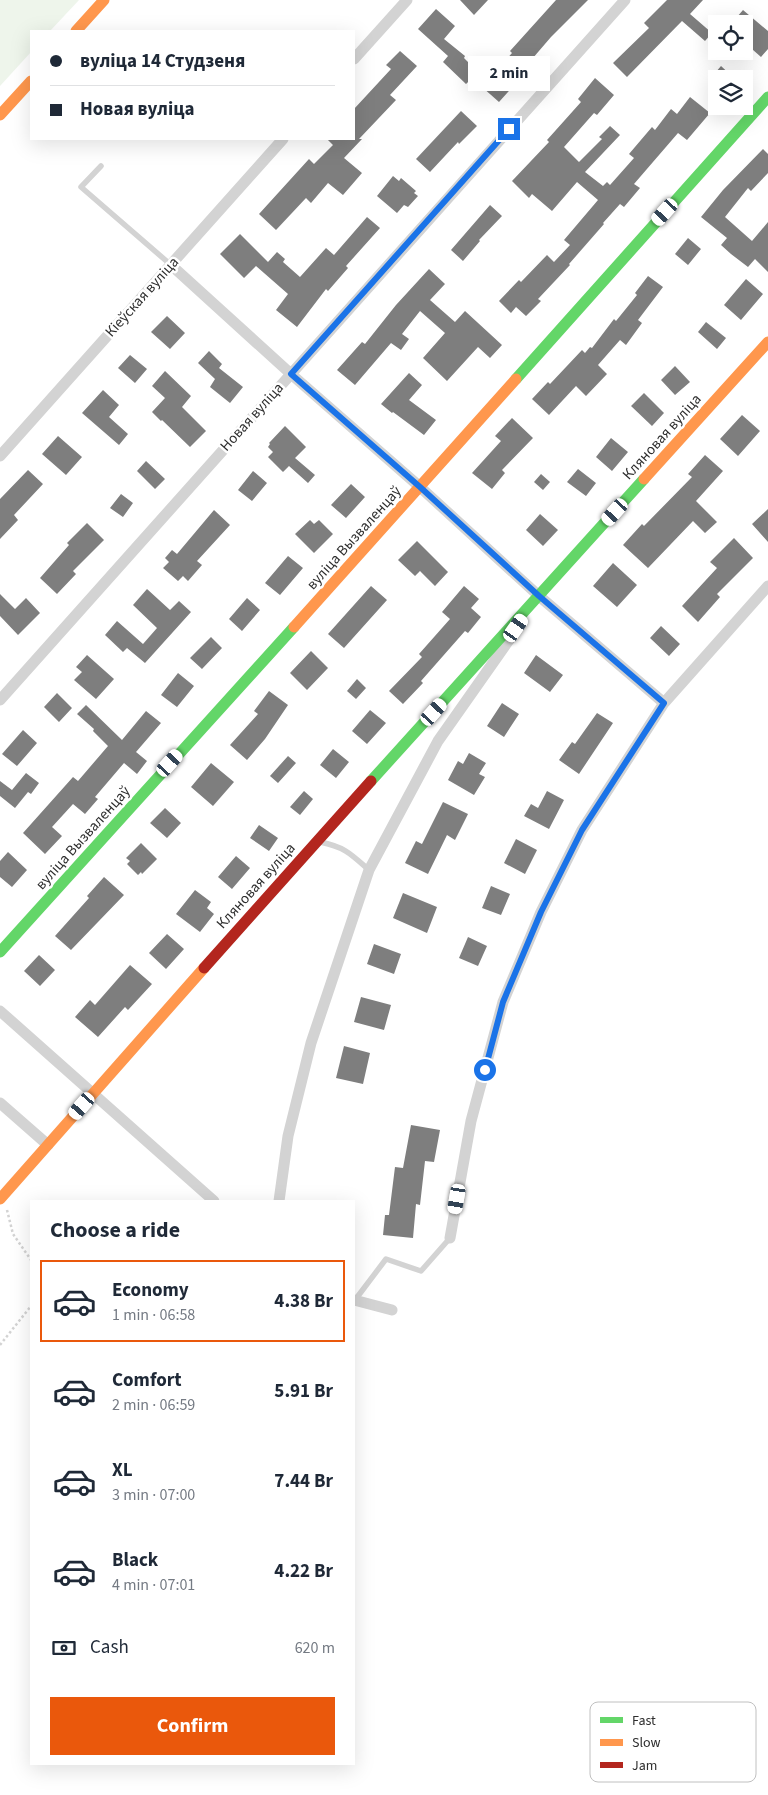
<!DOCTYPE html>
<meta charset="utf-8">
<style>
:root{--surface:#fff;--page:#f2f2f3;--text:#1f2937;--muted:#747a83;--line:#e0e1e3;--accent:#ea580c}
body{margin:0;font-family:"Source Sans 3",sans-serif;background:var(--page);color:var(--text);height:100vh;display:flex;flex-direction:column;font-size:19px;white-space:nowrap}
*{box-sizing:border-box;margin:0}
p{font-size:16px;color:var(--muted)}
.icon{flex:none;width:28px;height:28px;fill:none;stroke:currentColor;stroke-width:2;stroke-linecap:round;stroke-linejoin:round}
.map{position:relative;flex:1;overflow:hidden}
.details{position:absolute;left:30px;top:1200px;width:325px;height:565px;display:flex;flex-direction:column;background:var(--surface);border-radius:0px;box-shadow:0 5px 20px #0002}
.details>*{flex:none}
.hud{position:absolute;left:30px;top:30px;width:325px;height:110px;border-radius:0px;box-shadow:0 5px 20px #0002;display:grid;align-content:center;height:110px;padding:0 20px;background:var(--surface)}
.controls{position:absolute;left:708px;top:15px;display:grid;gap:10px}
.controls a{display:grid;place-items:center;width:45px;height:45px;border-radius:0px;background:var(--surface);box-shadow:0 5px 20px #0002;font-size:25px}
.end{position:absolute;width:22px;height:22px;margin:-11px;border:6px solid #1a73e8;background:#fff;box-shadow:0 0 0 2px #fff}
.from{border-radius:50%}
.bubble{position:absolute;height:35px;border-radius:0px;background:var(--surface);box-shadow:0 5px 20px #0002;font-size:16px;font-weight:700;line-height:35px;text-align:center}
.car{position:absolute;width:15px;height:30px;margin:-15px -8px;border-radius:6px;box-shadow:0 0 4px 1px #0007;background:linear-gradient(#fff 24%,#345 0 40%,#fff 0 76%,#345 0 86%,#fff 0)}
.hud b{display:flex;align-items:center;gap:18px;height:48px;font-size:19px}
.hud b+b{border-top:1px solid var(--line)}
.hud i{width:12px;height:12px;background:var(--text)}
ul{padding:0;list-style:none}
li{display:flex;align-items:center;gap:15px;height:82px;margin:0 10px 8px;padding:0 10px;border:2px solid transparent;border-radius:0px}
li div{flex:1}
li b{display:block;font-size:19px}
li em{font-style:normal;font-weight:700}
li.active{border-color:var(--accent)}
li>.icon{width:45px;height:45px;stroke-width:1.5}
h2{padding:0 20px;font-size:22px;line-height:60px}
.pay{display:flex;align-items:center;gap:12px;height:55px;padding:0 20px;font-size:19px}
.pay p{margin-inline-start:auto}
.action{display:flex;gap:10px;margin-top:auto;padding:10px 20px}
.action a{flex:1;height:58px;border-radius:0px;background:var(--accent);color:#fff;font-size:20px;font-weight:700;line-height:58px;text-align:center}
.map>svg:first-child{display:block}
.green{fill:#eef5eb}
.building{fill:#7e7e7e}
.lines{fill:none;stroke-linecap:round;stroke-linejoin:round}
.path{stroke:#d3d3d3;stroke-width:2.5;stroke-dasharray:2.5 2.5;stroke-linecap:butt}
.lane{stroke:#d3d3d3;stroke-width:5.5}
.street{stroke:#d3d3d3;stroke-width:11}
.fast{stroke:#63d668;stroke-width:11}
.slow{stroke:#ff974d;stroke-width:11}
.jam{stroke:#b3261e;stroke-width:11}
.route{stroke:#1a73e8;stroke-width:6}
.labels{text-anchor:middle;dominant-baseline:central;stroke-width:5;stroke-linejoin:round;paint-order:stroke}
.street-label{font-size:15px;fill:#2e2e2e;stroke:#fff}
.key{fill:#fff;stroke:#c0c0c0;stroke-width:1}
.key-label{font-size:14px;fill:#2e2e2e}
</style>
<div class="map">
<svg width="768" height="1795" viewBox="0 0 768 1795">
<rect width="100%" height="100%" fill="#fff"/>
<path class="green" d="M0,0H79L50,31H31V52L0,86Z"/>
<path class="building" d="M460,0H488L474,15Z
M556,0H588L551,37L520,73L523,75L499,102L482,87L512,53L510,51Z
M667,0H703L690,14L712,33L705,41L682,21L627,77L613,63L649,28L644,23Z
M436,9L455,26L444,39L465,56L464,58L478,72L466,84L443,62L448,56L418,29Z
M743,10L768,31V49L761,57L744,42V24H731Z
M400,51L417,66L390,95L396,100L359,139H362L344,158L362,173L343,195L328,183L311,203L306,198L276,230L259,214L309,159L314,164L333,145L327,139H354V109L391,69L386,65Z
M721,66L735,79H710Z
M595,78L614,95L597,115L594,113L564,147L579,162L602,139L599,137L610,126L620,135L585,172L603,186L607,182L610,185L634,158L629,154L652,127L655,130L671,109L677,114L690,97L710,113L687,140L678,133L634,184L640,188L624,207L620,204L603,223L604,224L569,264L570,265L538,299L541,301L526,316L516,307L511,313L499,301L519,280L521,282L547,255L554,262L570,245L564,240L598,200L577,182L552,211L532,194L529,198L512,181L549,142L547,140L581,102L578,99Z
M461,111L477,126L459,144L458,142L430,172L416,159Z
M763,149L768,154V173L751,191L748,188L725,217L752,241L768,222V272L755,259L748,267L731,254L721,245L727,238L701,217L723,190Z
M393,176L399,181L401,178L416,191L414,193L418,196L408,207L404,205L397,213L377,196Z
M490,205L502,216L479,240L480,241L463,261L451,250Z
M367,217L380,228L346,266L348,268L328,291L326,289L297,327L276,310L288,294L256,266L244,278L220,254L240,234L268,262L277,252L285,259L283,262L300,277L326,248L334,255Z
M688,238L701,249L688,265L675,254Z
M429,269L445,284L430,300L455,322L465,311L502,345L490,358L478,347L447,381L423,358L445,333L420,311L402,334L409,339L401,350L391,343L355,385L337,370L362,342L365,344L396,305Z
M648,276L663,287L638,320L642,323L626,345L620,340L598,365L607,374L586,396L576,386L549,415L532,399L548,382L550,384L582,350L585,353L590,347L592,348L614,319L616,321L637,295L635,293Z
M746,279L763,294L741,320L724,305Z
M167,316L185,333L170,349L151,332Z
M706,322L726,338L717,349L698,332Z
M209,351L222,364L219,368L243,387L230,403L210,387L215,379L198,363Z
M130,355L147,369L135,383L118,368Z
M675,366L690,382L675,395L661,380Z
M165,371L191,396L182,407L206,431L190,447L162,420L161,421L152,412L165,398L152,386Z
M409,373L422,385L409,400L436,420L424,435L393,412L392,413L381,404Z
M103,390L119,405L109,417L128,434L119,445L82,413Z
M644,393L664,413L652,426L631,406Z
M742,415L760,431L738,456L720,439Z
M512,418L533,438L502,470L505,473L492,489L472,473L501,441L495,436Z
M285,426L306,447L295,458L315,475L308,483L289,466L283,472L268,457L273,452L268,447L270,444L269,443Z
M58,436L82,457L66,475L42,454Z
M611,438L628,452L612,471L596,457Z
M705,455L723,471L696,501L717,522L705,533L693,521L648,568L623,545L642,524L644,526L692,477L688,474Z
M146,461L165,479L155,489L137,471Z
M578,469L596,483L586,496L567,482Z
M28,470L43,484L14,515L18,520L0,539V499Z
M253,471L267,483L252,501L238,490Z
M541,474L550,482L543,490L534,482Z
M351,484L365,497L346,518L331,505Z
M121,494L133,503L123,517L110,508Z
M768,509V542L752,524Z
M214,510L230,525L197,561L202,565L188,581L183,576L178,581L163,568L169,562L165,558L172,550L177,554Z
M540,514L558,530L543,546L526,530Z
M310,520L314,524L319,520L333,534L314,553L295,534Z
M87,523L104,540L73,571L76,574L57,594L40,578L69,545L67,543Z
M734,538L753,558L717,594L720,597L698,622L682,606L717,568L710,562Z
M417,541L448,572L435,586L420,571L415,576L398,560Z
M288,556L303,568L280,595L265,583Z
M613,563L637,585L617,607L593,586Z
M371,586L387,600L344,648L328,634Z
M464,586L479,599L471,608L481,617L468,633L465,631L421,681L423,683L403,704L389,691L422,657L419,654L450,619L442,612Z
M147,589L170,610L179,601L191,612L145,663L127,648L123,652L105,635L117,621L143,644L157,628L133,605Z
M0,594L15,609L26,598L40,613L18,635L0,616Z
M247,598L260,610L242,631L229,619Z
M661,626L680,644L669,656L650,638Z
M211,637L222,648L202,669L190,658Z
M311,651L328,668L307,690L290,673Z
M87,655L114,679L96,699L74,680L82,672L76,667Z
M536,655L563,675L550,692L524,673Z
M178,673L194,686L177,707L161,695Z
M357,679L366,688L356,699L347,691Z
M269,691L288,705L265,739L247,760L230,745L258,714L254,711Z
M57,693L72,708L59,722L44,707Z
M502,703L519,714L504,737L487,726Z
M86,705L122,740L146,711L161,723L136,752L147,761L137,774L124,763L95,797L98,799L85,814L73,804L52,827L62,836L45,854L23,833L73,777L78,781L108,746L93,731L94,729L77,714Z
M370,710L386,723L367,744L352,731Z
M597,713L613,723L579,774L559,760L572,742L575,744Z
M23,730L37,743L17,766L2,754Z
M333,749L349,762L336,778L320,765Z
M469,753L486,763L479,774L485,777L474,795L448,780L458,761L463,764Z
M288,756L296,763L278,783L270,776Z
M211,763L234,782L213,806L191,787Z
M26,773L39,783L31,794L28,792L15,808L0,796V781L12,790Z
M304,791L313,799L300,815L290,807Z
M547,791L564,800L549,829L524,816L531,804L538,808Z
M443,802L468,814L455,840L447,835L428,874L405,863L416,841L422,844Z
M165,808L181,823L167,838L150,823Z
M259,825L278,838L269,851L250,838Z
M516,839L537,850L525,874L504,863Z
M141,843L157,859L142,874L141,872L138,875L127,864L130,861L126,858Z
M8,852L27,870L12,887L0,877V861Z
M236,856L250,868L232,889L218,877Z
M104,877L124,895L71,950L55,936L89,898L87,896Z
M491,886L510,894L501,915L482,908Z
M195,890L211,902L207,908L214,914L200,932L176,914Z
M403,893L437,907L427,933L393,918Z
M167,934L184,949L166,969L149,953Z
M468,937L487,946L478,966L459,958Z
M374,944L401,954L394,974L367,964Z
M39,955L55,970L40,986L24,971Z
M130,965L152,984L128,1010L125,1007L98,1037L75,1017L90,1000L95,1005Z
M361,997L391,1005L384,1030L354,1022Z
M344,1046L370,1053L363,1084L336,1078Z
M411,1125L440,1130L434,1162L425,1161L420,1205L416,1204L413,1238L383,1235L385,1215H389L395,1167L403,1168Z"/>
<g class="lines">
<path class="path" d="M7,1210L13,1234L31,1260
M0,1345L31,1306"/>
<path class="lane" d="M101,166L81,187L171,265
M320,842C345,847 351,854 369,870
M355,1300L386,1259L421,1271L450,1238"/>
<path class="street" d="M354,59L407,0
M171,265L291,374L420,487L539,596L664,703
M0,456L283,139
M0,700L625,0
M0,1011L214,1201
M0,1103L48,1145
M279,1201L288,1136L311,1043L369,870L438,741L514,633
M450,1238L471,1121L503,1002L541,912L582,830L664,703L768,586
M354,1300L392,1310"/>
<path class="fast" d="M516,379L768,97
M371,781L644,479
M0,952L294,627"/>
<path class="slow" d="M76,31L104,0
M0,115L31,81
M644,479L768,342
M294,627L516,379
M0,1199L204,968"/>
<path class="jam" d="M204,968L371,781"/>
</g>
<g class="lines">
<path class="route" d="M485,1070L503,1002L541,912L582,830L664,703L539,596L420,487L291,374L509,129"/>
</g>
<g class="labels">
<g class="street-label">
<text transform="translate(142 297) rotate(-48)">Кіеўская вуліца</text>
<text transform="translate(252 417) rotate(-48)">Новая вуліца</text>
<text transform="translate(662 437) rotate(-48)">Кляновая вуліца</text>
<text transform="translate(354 538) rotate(-48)">вуліца Вызваленцаў</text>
<text transform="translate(83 838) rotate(-48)">вуліца Вызваленцаў</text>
<text transform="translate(256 886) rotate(-48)">Кляновая вуліца</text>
</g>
</g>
<rect x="590" y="1702" width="166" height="80" rx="8" class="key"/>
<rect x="600" y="1717" width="23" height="6" fill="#63d668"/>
<rect x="600" y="1739" width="23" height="7" fill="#ff974d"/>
<rect x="600" y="1762" width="23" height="6" fill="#b3261e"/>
<g class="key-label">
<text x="632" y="1725">Fast</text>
<text x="632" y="1747">Slow</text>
<text x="632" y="1770">Jam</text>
</g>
</svg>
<div class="controls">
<a><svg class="icon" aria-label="locate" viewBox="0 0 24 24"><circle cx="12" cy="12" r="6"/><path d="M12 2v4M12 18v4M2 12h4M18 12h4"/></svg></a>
<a><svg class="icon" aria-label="layers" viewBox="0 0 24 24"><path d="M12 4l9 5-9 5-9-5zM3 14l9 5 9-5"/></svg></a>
</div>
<i class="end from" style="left:485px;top:1070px"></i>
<i class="end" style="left:509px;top:129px"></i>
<div class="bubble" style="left:468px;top:56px;width:82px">2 min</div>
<i class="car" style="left:665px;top:212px;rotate:222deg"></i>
<i class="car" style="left:615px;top:512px;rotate:222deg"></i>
<i class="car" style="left:516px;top:628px;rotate:35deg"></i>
<i class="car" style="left:434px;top:712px;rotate:42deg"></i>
<i class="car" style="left:170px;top:763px;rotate:42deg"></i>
<i class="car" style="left:82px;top:1106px;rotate:221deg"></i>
<i class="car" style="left:457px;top:1199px;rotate:190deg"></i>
<div class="hud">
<b><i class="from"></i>вуліца 14 Студзеня</b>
<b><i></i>Новая вуліца</b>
</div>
<section class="details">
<h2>Choose a ride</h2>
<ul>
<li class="active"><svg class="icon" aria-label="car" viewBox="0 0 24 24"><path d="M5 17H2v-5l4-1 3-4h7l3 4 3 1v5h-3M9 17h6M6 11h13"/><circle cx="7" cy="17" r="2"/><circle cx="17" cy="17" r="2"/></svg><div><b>Economy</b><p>1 min · 06:58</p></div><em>4.38 Br</em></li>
<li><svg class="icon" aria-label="car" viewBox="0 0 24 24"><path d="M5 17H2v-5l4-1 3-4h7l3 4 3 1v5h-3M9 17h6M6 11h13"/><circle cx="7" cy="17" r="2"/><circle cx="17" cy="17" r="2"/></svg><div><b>Comfort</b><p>2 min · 06:59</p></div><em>5.91 Br</em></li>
<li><svg class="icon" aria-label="car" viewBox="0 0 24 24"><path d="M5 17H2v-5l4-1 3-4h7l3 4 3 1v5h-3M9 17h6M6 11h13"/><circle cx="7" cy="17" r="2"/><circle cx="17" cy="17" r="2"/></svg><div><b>XL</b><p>3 min · 07:00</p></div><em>7.44 Br</em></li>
<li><svg class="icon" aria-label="car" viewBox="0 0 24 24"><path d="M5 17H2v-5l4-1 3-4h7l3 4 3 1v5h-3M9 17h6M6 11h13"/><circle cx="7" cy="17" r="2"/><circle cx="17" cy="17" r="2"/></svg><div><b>Black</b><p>4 min · 07:01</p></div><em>4.22 Br</em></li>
</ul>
<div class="pay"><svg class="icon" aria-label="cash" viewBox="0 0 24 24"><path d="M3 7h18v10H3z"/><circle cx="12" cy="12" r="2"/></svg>Cash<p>620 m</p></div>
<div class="action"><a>Confirm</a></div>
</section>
</div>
